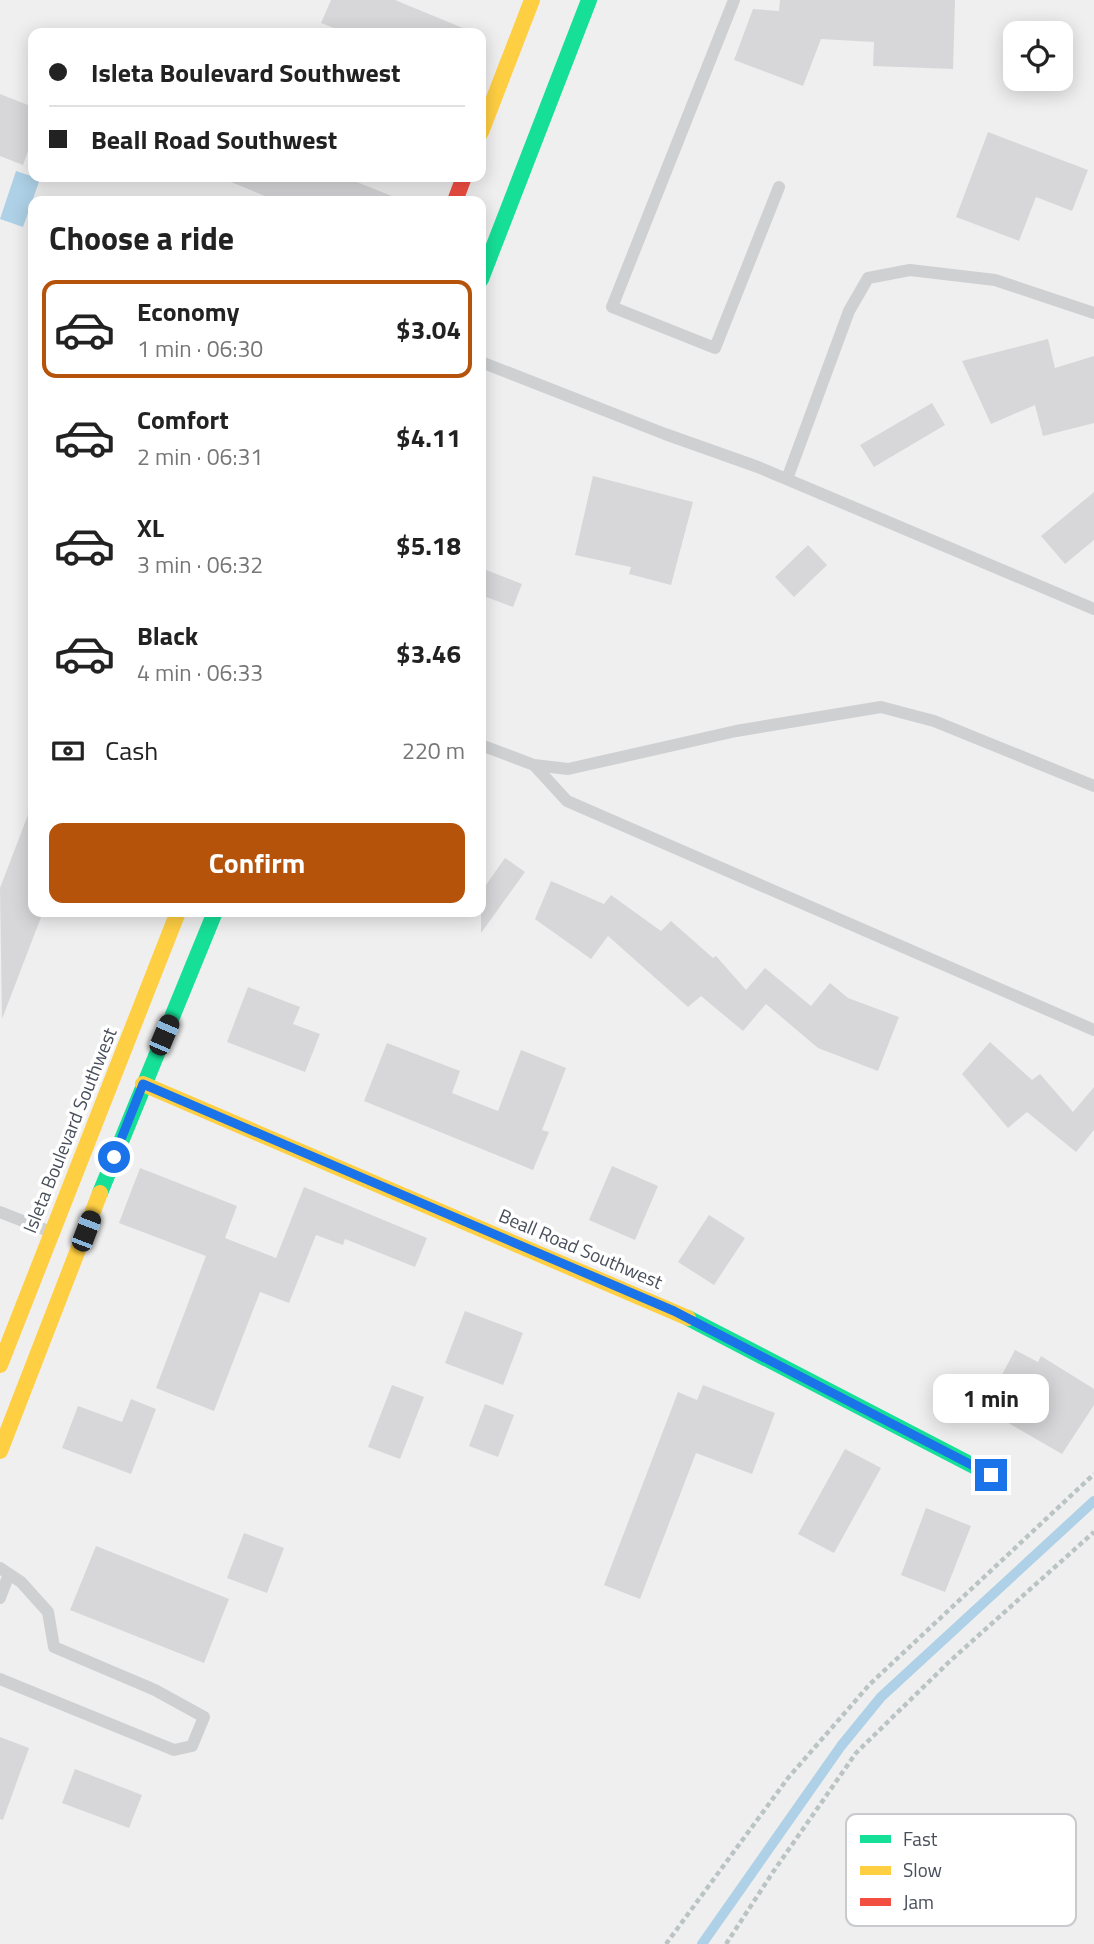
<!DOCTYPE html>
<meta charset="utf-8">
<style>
:root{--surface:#fff;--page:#f6f6f6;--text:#222;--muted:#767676;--line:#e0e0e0;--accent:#b45309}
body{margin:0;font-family:"Titillium Web",sans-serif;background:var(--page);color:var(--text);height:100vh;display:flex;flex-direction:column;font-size:26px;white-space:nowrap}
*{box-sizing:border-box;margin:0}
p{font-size:23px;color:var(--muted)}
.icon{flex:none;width:38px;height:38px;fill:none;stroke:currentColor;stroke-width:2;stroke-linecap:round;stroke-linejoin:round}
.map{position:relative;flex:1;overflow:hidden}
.panel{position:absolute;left:28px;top:196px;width:458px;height:721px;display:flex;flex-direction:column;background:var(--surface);border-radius:14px;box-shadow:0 4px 18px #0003}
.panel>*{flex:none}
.guide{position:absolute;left:28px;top:28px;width:458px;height:154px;border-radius:14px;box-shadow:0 4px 18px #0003;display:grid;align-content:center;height:154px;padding:0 21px;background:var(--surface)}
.controls{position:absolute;left:1003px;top:21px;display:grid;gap:14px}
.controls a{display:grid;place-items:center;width:70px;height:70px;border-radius:14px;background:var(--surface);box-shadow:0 4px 18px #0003;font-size:35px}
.end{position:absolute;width:32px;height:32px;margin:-16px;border:9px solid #1a73e8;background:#fff;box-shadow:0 0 0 4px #fff}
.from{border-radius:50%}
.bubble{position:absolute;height:49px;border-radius:14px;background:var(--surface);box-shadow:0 4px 18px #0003;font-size:23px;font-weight:700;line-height:49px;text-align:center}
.car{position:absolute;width:21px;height:42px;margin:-21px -10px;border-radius:9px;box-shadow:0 0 5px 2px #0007;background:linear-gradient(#222 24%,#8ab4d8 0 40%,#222 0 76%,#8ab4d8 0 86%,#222 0)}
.guide b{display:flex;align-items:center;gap:24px;height:66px;font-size:26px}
.guide b+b{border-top:2px solid var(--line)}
.guide i{width:18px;height:18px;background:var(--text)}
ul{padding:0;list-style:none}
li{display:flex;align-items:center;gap:21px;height:98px;margin:0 14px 10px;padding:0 7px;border:4px solid transparent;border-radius:14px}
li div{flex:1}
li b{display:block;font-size:26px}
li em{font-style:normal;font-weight:700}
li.on{border-color:var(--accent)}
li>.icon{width:63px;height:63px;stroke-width:1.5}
h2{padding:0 21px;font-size:32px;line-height:84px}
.pay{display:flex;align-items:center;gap:18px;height:77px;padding:0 21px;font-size:26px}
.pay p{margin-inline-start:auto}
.cta{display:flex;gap:14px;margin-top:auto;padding:14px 21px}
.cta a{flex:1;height:80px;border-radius:14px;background:var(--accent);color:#fff;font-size:28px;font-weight:700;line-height:80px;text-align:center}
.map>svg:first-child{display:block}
.water{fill:#aed1e7}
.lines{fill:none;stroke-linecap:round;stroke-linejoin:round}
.stream{stroke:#aed1e7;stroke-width:10}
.building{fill:#d7d7d9}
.path{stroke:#bac4c4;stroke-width:4.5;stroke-dasharray:5 3.5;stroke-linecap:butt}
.lane{stroke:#ced0d2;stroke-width:12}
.fast{stroke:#16e098;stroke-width:16}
.slow{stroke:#ffcf43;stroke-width:16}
.jam{stroke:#f24e42;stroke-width:16}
.route{stroke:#1a73e8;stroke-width:9}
.labels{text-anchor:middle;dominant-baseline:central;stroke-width:7;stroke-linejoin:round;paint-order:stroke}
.street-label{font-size:19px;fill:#484e5a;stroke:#fff}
.key{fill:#fff;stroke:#c8cace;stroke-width:2}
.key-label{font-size:19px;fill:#484e5a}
</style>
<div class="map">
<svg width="1094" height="1944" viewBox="0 0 1094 1944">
<rect width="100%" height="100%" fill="#f0efef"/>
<path class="water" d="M16,171L40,179L23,227L0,219Z"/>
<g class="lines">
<path class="stream" d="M702,1944L841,1746L881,1697L1094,1501"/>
</g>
<path class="building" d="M331,0H395L475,33H347L321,23Z
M780,0H955L953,69L873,66L874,42L821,39L803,86L734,60L753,9L779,11Z
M0,94L33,107V137L23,165L0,156Z
M988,132L1088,170L1072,211L1036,197L1019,241L956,217Z
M219,177H344L402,200L277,201Z
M1048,339L1055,368L1094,356V423L1043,436L1035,405L991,424L962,361Z
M932,403L945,425L874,467L860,445Z
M593,476L693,502L671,585L629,574L631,567L575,555Z
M1094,492V540L1065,564L1041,536Z
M808,545L827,565L794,597L775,577Z
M481,568L522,584L513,607L481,595Z
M31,807L33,912H43L2,1019L0,888Z
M505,858L525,872L481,933V892Z
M551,881L604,904L611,895L661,931L671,921L713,958L716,956L746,990L765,968L811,1006L830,983L848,998L899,1017L878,1071L818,1048L766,1004L743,1031L701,996L688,1007L608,936L591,959L535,919Z
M248,987L300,1007L293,1024L320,1034L305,1072L227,1042Z
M990,1042L1032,1080L1040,1074L1073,1112L1094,1087V1130L1076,1152L1027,1112L1008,1128L962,1074Z
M387,1043L460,1071L452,1093L498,1111L521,1050L566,1068L542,1130L549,1132L533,1170L364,1101Z
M612,1166L658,1186L635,1240L589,1220Z
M140,1168L237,1206L225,1238L276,1258L304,1187L427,1238L415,1267L345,1239L343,1245L316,1235L289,1303L260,1292L214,1411L156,1388L206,1256L119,1223Z
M709,1215L745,1238L714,1285L678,1262Z
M465,1311L523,1333L503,1385L445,1363Z
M1015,1350L1038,1362L1041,1356L1094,1389V1405L1062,1454L984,1409Z
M392,1385L424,1397L400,1459L368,1447Z
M703,1385L775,1413L752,1474L696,1453L640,1599L604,1585L678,1392L697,1400Z
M131,1399L156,1409L131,1474L62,1448L78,1406L122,1422Z
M485,1404L514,1415L498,1457L469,1446Z
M845,1449L881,1468L834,1553L798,1534Z
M926,1508L971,1526L945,1592L901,1575Z
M244,1533L284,1548L267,1593L227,1578Z
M96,1546L229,1599L204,1663L70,1610Z
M0,1737L29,1748L3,1820L0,1819Z
M75,1769L142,1795L129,1828L62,1803Z"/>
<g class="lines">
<path class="path" d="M666,1944L788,1778L870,1684L1094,1474
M726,1944L773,1872L856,1753L950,1661L1094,1532"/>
<path class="lane" d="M734,0L612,307L715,348L779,187
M481,362L665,434L758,467L1094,609
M787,479L849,311L868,278L910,270L995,280L1094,313
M481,745L534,765L568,769L736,731L881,707L934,721L1094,786
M534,765L567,801L1094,1030
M0,1212L51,1232
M0,1568L21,1582L48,1612L54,1647L155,1690L204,1717L192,1746L174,1750L0,1679
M0,1598L9,1574"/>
<path class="fast" d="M481,279L589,0
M100,1193L215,912
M688,1318L991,1475"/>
<path class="slow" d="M481,132L532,0
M143,1084L688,1318
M0,1365L178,912
M0,1451L100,1193"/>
<path class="jam" d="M455,201L464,177"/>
</g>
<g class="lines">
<path class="route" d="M114,1157L143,1084L674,1311L991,1475"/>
</g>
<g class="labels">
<g class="street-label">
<text transform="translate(69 1130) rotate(-68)">Isleta Boulevard Southwest</text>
<text transform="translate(581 1248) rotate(23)">Beall Road Southwest</text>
</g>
</g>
<rect x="846" y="1814" width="230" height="112" rx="10" class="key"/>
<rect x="860" y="1835" width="31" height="8" fill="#16e098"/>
<rect x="860" y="1866" width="31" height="9" fill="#ffcf43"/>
<rect x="860" y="1898" width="31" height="8" fill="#f24e42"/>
<g class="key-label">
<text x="903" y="1846">Fast</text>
<text x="903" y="1877">Slow</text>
<text x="903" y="1909">Jam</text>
</g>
</svg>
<div class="controls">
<a><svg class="icon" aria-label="locate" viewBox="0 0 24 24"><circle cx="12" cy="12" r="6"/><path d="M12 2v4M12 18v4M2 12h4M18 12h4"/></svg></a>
</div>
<i class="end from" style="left:114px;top:1157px"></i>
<i class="end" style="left:991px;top:1475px"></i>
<div class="bubble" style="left:933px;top:1374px;width:116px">1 min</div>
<i class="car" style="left:164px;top:1035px;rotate:23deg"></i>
<i class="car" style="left:86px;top:1231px;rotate:21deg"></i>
<div class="guide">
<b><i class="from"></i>Isleta Boulevard Southwest</b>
<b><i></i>Beall Road Southwest</b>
</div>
<section class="panel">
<h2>Choose a ride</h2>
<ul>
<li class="on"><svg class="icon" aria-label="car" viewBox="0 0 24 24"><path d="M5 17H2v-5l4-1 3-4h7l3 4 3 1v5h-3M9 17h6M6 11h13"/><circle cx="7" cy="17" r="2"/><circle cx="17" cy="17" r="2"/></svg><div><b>Economy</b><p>1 min · 06:30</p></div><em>$3.04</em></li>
<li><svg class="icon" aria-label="car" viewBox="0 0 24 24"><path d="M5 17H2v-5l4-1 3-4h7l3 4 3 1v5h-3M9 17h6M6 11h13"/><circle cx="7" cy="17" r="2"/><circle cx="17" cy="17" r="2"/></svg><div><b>Comfort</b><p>2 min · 06:31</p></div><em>$4.11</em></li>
<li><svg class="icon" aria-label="car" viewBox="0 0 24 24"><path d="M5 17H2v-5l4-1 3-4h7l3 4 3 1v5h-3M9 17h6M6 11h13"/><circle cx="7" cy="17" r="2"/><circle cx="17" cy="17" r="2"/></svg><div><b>XL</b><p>3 min · 06:32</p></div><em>$5.18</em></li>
<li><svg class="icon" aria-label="car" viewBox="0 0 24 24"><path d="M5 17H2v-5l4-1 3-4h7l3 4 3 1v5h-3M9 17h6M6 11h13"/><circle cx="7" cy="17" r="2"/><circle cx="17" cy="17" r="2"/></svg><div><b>Black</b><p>4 min · 06:33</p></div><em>$3.46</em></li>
</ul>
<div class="pay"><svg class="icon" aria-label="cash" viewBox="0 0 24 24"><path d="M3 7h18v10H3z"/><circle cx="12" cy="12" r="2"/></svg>Cash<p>220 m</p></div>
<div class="cta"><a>Confirm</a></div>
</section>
</div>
